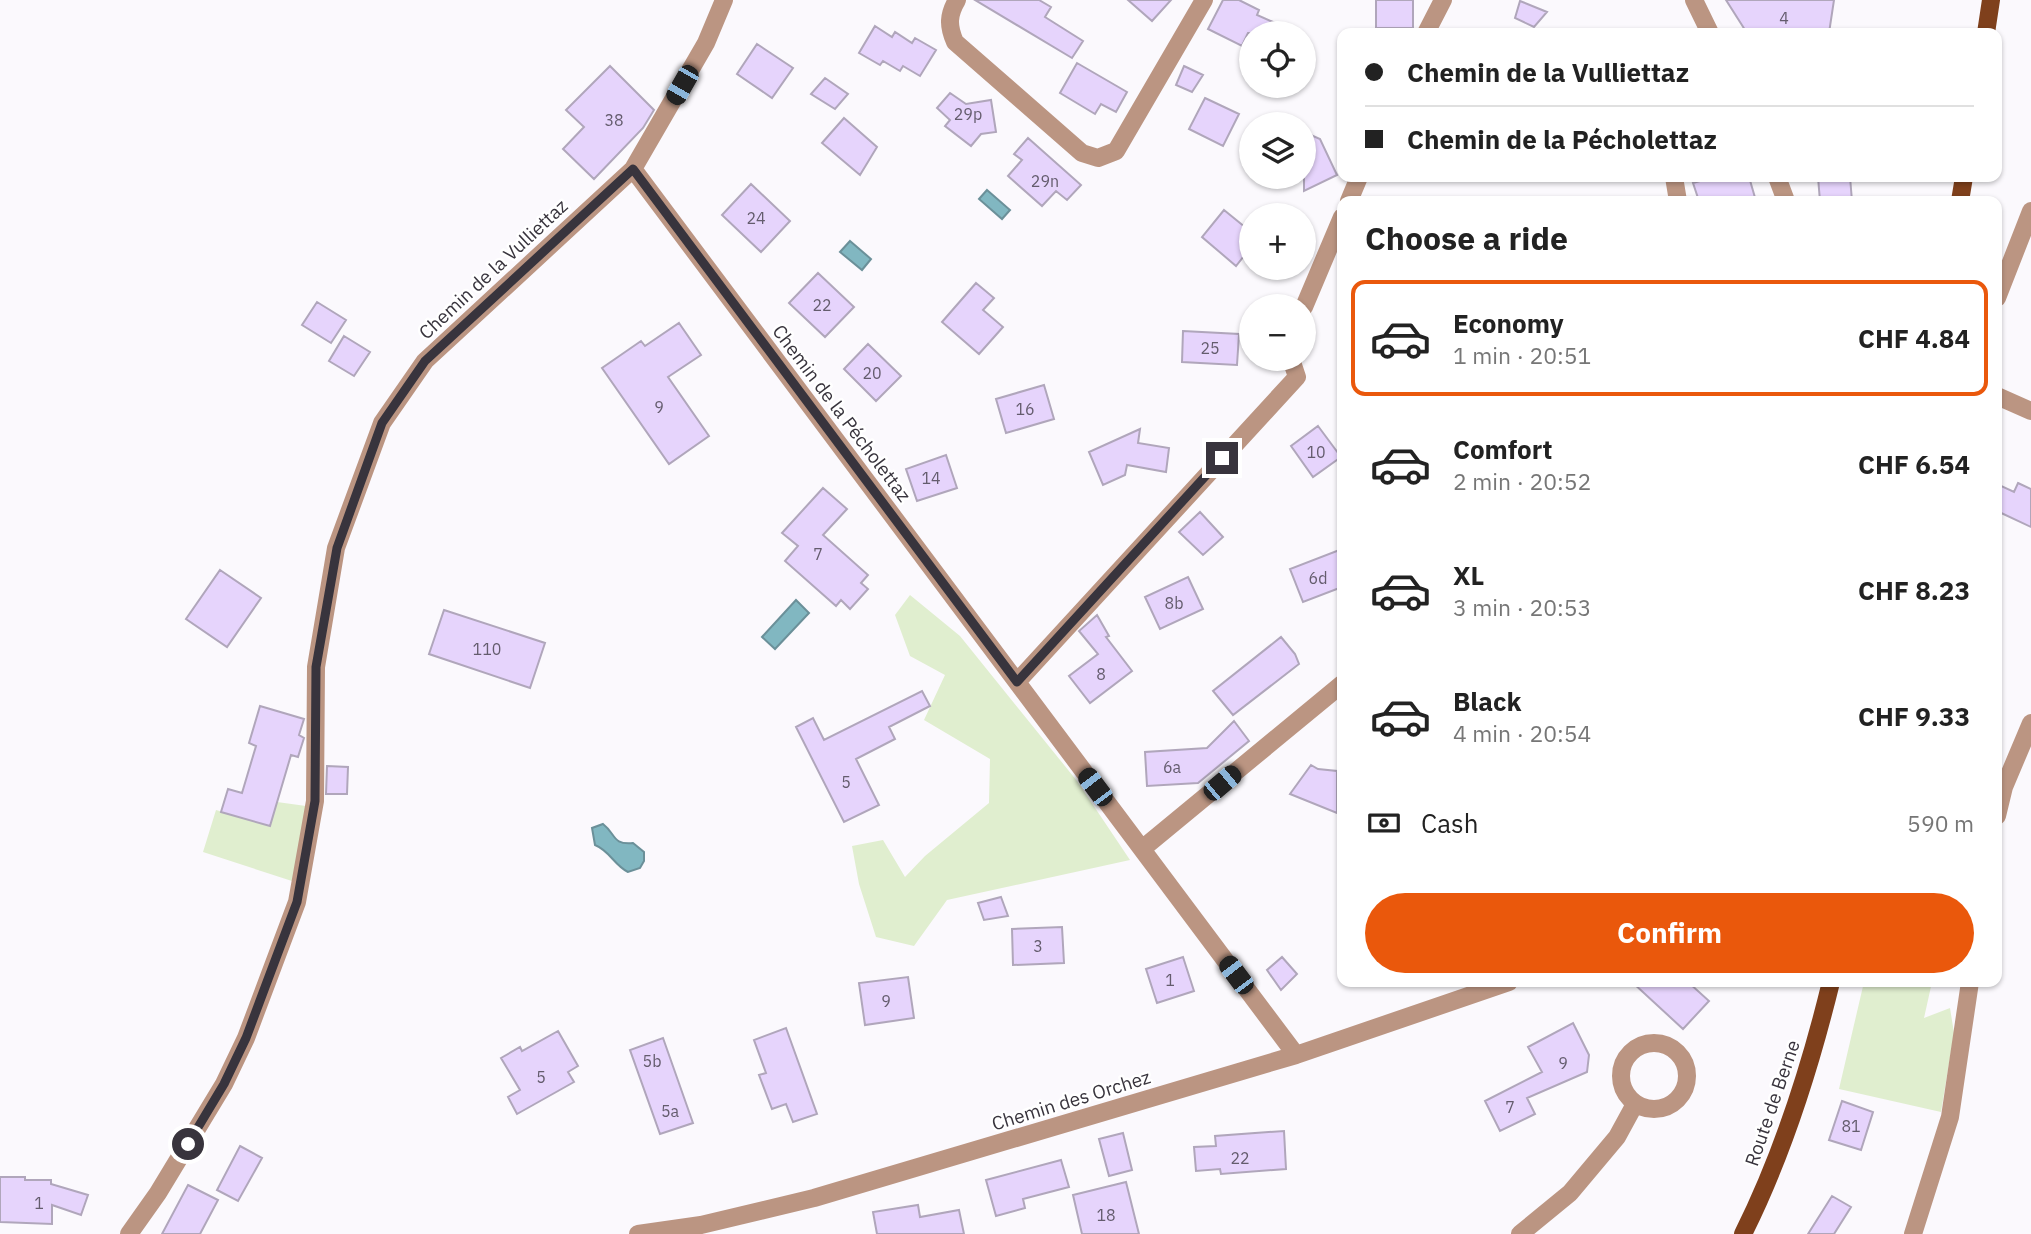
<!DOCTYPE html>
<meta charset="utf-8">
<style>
:root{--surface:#fff;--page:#f2f2f2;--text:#222;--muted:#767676;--line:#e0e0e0;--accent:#ea580c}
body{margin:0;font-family:"IBM Plex Sans",sans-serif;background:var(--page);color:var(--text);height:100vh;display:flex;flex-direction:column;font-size:26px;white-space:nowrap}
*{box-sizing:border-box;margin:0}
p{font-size:23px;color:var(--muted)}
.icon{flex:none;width:38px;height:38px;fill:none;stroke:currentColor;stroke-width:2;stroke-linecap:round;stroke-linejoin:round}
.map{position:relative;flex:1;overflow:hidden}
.side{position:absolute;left:1337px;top:196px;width:665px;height:791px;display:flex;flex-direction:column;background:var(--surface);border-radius:14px;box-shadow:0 2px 5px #0004}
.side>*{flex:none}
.hud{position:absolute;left:1337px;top:28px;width:665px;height:154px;border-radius:14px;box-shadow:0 2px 5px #0004;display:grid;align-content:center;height:154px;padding:0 28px;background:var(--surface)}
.tools{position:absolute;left:1239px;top:21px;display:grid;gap:14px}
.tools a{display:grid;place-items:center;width:77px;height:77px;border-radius:50%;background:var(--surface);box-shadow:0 2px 5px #0004;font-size:35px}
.end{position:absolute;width:32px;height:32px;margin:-16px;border:9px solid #38343d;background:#fff;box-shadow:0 0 0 4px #fff}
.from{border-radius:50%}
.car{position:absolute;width:21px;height:42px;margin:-21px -10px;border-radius:9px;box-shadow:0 0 5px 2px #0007;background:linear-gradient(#222 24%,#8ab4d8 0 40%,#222 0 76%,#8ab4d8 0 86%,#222 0)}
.hud b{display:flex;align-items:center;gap:24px;height:66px;font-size:26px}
.hud b+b{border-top:2px solid var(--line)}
.hud i{width:18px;height:18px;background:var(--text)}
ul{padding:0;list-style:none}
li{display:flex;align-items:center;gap:21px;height:116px;margin:0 14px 10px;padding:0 14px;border:4px solid transparent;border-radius:14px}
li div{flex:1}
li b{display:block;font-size:26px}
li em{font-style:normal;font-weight:800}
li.on{border-color:var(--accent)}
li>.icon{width:63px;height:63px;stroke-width:1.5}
h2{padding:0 28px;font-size:32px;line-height:84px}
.pay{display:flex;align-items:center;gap:18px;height:77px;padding:0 28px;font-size:26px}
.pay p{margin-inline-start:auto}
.action{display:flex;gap:14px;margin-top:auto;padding:14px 28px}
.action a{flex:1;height:80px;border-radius:42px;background:var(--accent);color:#fff;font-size:28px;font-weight:800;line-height:80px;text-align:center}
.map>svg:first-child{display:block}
.green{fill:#e0eecf}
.water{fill:#81b7c1;stroke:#6b9099;stroke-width:2}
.building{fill:#e6d4fc;stroke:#b0a6bb;stroke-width:2}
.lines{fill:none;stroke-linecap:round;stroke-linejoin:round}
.minor{stroke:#bb9582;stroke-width:18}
.major{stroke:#7f401c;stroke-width:18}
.route{stroke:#38343d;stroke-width:9}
.labels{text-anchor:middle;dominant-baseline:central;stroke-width:5;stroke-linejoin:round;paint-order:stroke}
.number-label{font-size:16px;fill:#645c6d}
.street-label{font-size:19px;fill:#38343d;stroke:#fff}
</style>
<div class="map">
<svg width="2031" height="1234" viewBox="0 0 2031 1234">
<rect width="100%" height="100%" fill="#fbf9fd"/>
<path class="green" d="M910,595L960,636L1077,781L1130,860L947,900L914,946L876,937L859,884L852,846L883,840L905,877L925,856L989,803L990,759L924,720L945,675L910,656L895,615Z
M277,802L306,806L295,882L203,852L216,810L270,826Z
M1864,982H1932L1924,1018L1950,1008L1954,1033L1941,1112L1839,1089Z"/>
<path class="water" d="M987,190L1010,210L1002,219L979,199Z
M850,241L871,259L862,270L840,252Z
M796,600L809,613L775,649L762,637Z
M603,824C616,834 612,845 633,843L644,852V861L640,868L628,872C614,865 610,851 595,845L592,828Z"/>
<path class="building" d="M975,0H1039L1051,7L1045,17L1083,41L1072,58Z
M1128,0H1171L1152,21Z
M1223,0H1239L1259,10L1257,15L1298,33H1248L1242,46L1208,29Z
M1376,0H1413V28H1376Z
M1726,0H1834L1829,33H1747Z
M1520,1L1547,12L1534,27L1515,18Z
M875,26L892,37L895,32L912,43L915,38L936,50L920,76L903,66L900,71L883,61L880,65L859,53Z
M757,44L793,68L772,98L737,74Z
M1077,63L1127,92L1116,112L1101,104L1095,114L1060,93Z
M610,66L654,110L643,128L594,179L563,149L584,127L566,110Z
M1184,66L1203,75L1192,92L1176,85Z
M825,78L848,94L835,109L811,94Z
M950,93L966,104L991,100L996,132L981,134L971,146L945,126L950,120L937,108Z
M1205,98L1239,114L1223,146L1189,129Z
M844,118L877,147L860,175L822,143Z
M1304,132L1320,139L1337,175L1304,191Z
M1028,138L1081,185L1067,200L1056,191L1042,206L1008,176L1022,160L1014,154Z
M1714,177H1749L1756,201H1699L1693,183Z
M1818,177H1850L1852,201H1820Z
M751,184L790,221L761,252L722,215Z
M1224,210L1251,232V247L1236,266L1202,237Z
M818,273L854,307L825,337L789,303Z
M976,283L994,298L983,310L1003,327L979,354L942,322Z
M317,302L346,320L331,343L302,325Z
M679,323L701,355L668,377L709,436L669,464L602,368L641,341L645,346Z
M1183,331L1239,334L1237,365L1182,362Z
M344,336L370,352L354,376L329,361Z
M868,344L901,376L876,401L844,369Z
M1044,385L1054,419L1006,433L996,399Z
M1318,426L1341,457L1313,477L1291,446Z
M1140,429L1138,443L1169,448L1166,472L1127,465L1125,475L1103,485L1089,452Z
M946,455L957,488L917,501L906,469Z
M2018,483L2031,489V527L1997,511V484L2014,492Z
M823,488L847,509L823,535L868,575L861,583L868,589L850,609L841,600L836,606L785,561L798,546L782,533Z
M1200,512L1223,537L1203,555L1179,532Z
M1342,549V587L1303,602L1290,569Z
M220,570L261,598L227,647L186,619Z
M1188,577L1203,609L1160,629L1145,597Z
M444,610L545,643L530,688L429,654Z
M1097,615L1109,636L1106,637L1132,671L1090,703L1069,676L1098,654L1079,631Z
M1281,637L1295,654L1299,664L1233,715L1213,691Z
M922,691L930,706L889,727L895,739L856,759L879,805L844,822L796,727L813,718L824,740Z
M260,706L304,719L299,735L304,738L298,757L291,755L270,826L221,812L228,789L242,793L256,746L249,743Z
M1234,721L1249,741L1198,783L1147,786L1145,752L1207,748Z
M1311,765L1318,769L1337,771V813L1290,794Z
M327,766L348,767L347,794H326Z
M1001,897L1008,916L984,920L978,903Z
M1062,927L1064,963L1013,965L1012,929Z
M1183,957L1194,991L1157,1003L1146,969Z
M1282,957L1297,974L1281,990L1267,970Z
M908,977L914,1018L865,1025L859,983Z
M1632,982H1688L1709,1001L1683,1029Z
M1573,1023L1589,1055L1587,1072L1527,1098L1535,1114L1500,1131L1485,1101L1542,1072L1528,1047Z
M786,1028L817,1114L793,1122L786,1104L772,1109L759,1075L766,1073L754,1040Z
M558,1031L578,1066L568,1072L574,1082L517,1114L508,1097L520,1090L501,1058L520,1047L522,1051Z
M663,1038L693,1123L660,1134L630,1050Z
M1842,1101L1873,1112L1861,1150L1829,1140Z
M1284,1131L1286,1169L1221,1174L1220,1169L1196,1171L1194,1147L1216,1146L1215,1136Z
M1123,1133L1132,1170L1109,1176L1099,1139Z
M240,1146L262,1158L238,1201L217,1190Z
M1061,1160L1069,1187L1023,1199L1025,1208L996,1216L986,1180Z
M0,1177H25V1180H51V1184L88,1195L81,1215L52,1205V1224L0,1222Z
M1126,1182L1139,1234H1082L1073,1195Z
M188,1185L218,1200L200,1234H162Z
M1832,1196L1851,1207L1834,1234H1808Z
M918,1205L920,1217L959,1210L964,1234H877L873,1212Z"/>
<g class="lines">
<path class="minor" d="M957,0C948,15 948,26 955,42L1082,153L1098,158L1116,151L1204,0
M1694,0L1710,33
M1426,33L1443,0
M633,169L1296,1055
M1674,177L1678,201
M1777,177L1786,201
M1349,201L1359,177
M1997,298L2031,211
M1304,307L1342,217
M1997,396L2031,411
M1017,682L1297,377L1291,359
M1997,816L2004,787L2031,723
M1142,849L1342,684
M1621 1076a33 33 0 1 1 66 0a33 33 0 1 1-66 0Z
M129,1234L158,1193L224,1084L246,1038L297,902L315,801L316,667L336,548L382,423L425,361L633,169L706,43L724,0
M638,1234L701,1225L814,1198L1296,1055L1509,982
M1520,1234L1570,1193L1617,1137L1635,1104
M1913,1234L1950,1117L1970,982"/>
<path class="major" d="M1986,33L1991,0
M1960,201L1964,177
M1743,1234C1783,1154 1810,1068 1831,982"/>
</g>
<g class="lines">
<path class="route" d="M188,1144L224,1084L246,1038L297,902L315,801L316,667L337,548L382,423L425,361L633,169L1017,682L1222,458"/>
</g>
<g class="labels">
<g class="number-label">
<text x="1784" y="18">4</text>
<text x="968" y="114">29p</text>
<text x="614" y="120">38</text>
<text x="1045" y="181">29n</text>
<text x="756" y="218">24</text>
<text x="822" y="305">22</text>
<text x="1210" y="348">25</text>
<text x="872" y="373">20</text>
<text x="659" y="407">9</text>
<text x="1025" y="409">16</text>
<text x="1316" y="452">10</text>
<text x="931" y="478">14</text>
<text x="818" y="554">7</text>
<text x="1318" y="578">6d</text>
<text x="1174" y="603">8b</text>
<text x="487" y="649">110</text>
<text x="1101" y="674">8</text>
<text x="1172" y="767">6a</text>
<text x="846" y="782">5</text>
<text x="1038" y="946">3</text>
<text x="1170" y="980">1</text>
<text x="886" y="1001">9</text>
<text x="652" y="1061">5b</text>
<text x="1563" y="1063">9</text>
<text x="541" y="1077">5</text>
<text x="1510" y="1107">7</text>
<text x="670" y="1111">5a</text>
<text x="1851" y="1126">81</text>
<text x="1240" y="1158">22</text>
<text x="39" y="1203">1</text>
<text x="1106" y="1215">18</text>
</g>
<g class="street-label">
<text transform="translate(493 269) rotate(-43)">Chemin de la Vulliettaz</text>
<text transform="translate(842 413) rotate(53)">Chemin de la Pécholettaz</text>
<text transform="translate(1071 1100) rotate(-17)">Chemin des Orchez</text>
<text transform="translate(1772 1103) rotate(-71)">Route de Berne</text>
</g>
</g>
</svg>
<div class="tools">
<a><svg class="icon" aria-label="locate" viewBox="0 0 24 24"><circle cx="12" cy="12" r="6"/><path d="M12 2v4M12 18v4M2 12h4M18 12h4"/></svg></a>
<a><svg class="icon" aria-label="layers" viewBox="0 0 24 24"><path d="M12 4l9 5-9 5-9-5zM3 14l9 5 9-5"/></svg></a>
<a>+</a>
<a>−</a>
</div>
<i class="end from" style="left:188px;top:1144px"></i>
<i class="end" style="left:1222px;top:458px"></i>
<i class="car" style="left:682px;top:85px;rotate:210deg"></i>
<i class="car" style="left:1222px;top:783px;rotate:50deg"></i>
<i class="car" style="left:1095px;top:787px;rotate:323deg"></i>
<i class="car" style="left:1236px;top:975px;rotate:323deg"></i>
<div class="hud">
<b><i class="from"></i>Chemin de la Vulliettaz</b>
<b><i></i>Chemin de la Pécholettaz</b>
</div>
<section class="side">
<h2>Choose a ride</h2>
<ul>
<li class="on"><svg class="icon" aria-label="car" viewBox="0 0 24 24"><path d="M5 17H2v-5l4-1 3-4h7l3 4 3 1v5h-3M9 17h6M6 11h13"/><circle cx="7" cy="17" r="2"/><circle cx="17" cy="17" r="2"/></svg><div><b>Economy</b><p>1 min · 20:51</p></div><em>CHF 4.84</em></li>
<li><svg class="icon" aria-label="car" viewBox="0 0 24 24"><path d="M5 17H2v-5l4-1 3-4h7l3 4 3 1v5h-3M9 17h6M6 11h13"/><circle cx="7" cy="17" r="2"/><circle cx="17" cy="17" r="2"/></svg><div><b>Comfort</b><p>2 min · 20:52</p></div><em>CHF 6.54</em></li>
<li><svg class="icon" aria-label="car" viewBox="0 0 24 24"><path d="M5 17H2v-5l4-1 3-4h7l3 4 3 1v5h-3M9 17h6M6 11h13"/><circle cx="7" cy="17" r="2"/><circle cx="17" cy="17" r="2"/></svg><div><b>XL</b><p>3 min · 20:53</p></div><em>CHF 8.23</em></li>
<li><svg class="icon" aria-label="car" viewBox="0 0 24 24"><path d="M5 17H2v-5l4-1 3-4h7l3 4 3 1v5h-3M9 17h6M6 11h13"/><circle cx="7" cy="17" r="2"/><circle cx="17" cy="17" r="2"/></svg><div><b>Black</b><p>4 min · 20:54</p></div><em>CHF 9.33</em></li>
</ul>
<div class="pay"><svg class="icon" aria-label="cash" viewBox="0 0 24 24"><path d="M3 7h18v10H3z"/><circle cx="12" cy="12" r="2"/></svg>Cash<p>590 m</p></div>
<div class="action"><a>Confirm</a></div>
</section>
</div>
